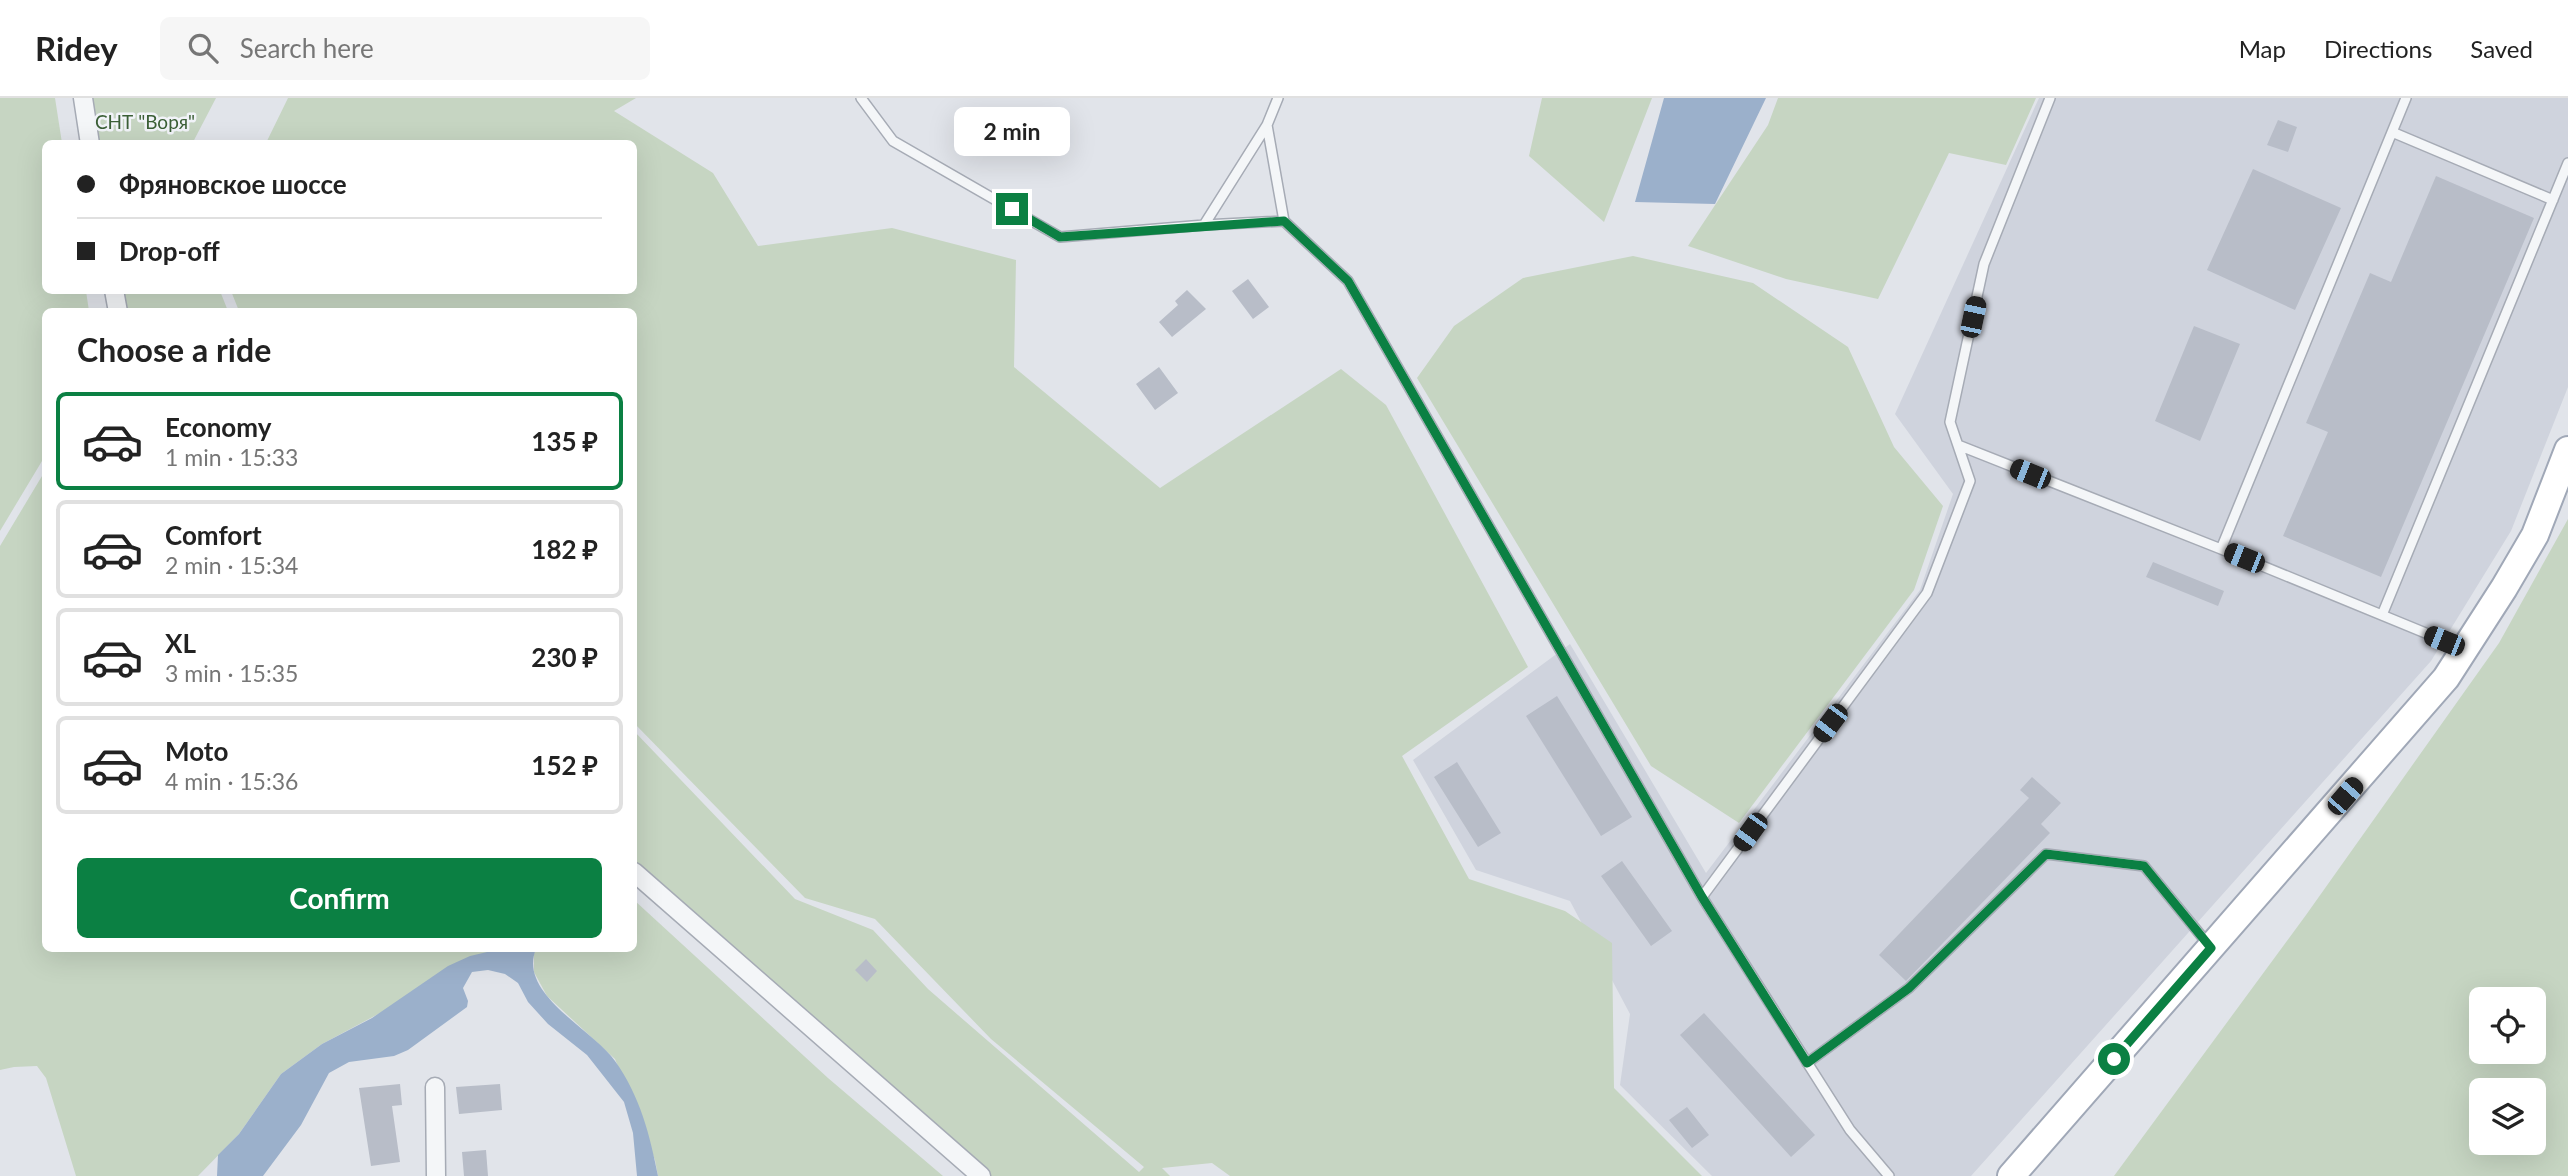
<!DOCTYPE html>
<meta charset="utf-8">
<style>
:root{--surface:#fff;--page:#f6f6f6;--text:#222;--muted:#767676;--line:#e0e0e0;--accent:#0b8043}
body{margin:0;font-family:Lato,sans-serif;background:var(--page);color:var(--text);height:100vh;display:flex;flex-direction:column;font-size:26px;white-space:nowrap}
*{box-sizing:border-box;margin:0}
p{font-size:23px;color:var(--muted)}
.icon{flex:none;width:38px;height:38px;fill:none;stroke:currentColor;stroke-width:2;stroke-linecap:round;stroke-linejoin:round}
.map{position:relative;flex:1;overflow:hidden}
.panel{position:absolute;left:42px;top:210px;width:595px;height:644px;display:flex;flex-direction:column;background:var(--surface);border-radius:10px;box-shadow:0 7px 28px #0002}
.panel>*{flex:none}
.top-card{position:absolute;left:42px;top:42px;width:595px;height:154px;border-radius:10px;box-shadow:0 7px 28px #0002;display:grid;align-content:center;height:154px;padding:0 35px;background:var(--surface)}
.buttons{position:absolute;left:2469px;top:889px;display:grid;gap:14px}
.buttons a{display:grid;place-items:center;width:77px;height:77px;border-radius:10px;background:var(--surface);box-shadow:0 7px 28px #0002;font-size:35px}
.end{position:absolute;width:32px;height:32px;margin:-16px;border:9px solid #0b8043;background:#fff;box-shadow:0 0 0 4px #fff}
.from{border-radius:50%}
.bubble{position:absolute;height:49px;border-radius:10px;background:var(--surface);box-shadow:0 7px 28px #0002;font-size:23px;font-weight:700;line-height:49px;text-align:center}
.car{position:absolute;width:21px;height:42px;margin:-21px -10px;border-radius:9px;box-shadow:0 0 5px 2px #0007;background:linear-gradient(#222 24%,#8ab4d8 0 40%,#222 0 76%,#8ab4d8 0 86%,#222 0)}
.top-card b{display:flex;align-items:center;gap:24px;height:66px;font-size:26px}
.top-card b+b{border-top:2px solid var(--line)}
.top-card i{width:18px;height:18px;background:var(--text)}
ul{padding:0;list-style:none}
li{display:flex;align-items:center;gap:21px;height:98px;margin:0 14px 10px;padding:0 21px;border:4px solid var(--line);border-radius:10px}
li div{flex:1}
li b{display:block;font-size:26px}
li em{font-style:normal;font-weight:700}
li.selected{border-color:var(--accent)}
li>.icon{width:63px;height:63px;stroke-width:1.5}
h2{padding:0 35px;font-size:32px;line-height:84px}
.cta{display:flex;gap:14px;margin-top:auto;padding:14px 35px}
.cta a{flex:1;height:80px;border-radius:10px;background:var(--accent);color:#fff;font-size:28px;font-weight:700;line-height:80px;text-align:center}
header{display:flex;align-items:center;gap:42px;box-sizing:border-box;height:98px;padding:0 35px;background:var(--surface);border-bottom:2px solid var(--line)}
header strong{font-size:33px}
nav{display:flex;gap:38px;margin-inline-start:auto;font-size:24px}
.search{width:490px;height:63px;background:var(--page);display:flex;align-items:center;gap:18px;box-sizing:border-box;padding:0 24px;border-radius:10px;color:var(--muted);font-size:26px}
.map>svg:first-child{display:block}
.built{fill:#cfd3dd}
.green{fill:#c6d5c2;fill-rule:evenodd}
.water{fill:#9bb0cb}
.building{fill:#b8bdc8}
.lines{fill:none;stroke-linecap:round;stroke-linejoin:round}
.service-casing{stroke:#a6abb5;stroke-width:12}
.minor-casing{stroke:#a6abb5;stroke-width:21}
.primary-casing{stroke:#a0a8b7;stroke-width:30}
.service{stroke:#f4f6f8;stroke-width:9}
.minor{stroke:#f4f6f8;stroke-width:18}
.primary{stroke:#fff;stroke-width:26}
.route{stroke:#0b8043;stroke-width:9}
.labels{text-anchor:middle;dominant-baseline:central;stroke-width:5;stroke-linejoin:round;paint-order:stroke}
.park-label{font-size:19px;fill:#3b5f36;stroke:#f1f3f8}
</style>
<header>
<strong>Ridey</strong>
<div class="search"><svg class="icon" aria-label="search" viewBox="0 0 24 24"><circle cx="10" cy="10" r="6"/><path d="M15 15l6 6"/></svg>Search here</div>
<nav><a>Map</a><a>Directions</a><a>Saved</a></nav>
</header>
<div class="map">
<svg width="2568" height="1078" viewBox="0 0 2568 1078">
<rect width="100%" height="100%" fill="#e1e4ea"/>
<path class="built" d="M2039,0H2568V289L2511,433L2431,563L1971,1078H1712L1620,987L1630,916L1570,803L1476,772L1413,662L1570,546L1706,775L1920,492L1953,396L1895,316Z"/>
<path class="green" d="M0,0H55L62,45L46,46V192L86,193L89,213L46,214L45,358L0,433Z
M83,0H216L192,46L90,45Z
M288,0H636L614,13L713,75L758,148L892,130L1016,162L1014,269L1160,390L1341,271L1386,307L1528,569L1402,658L1469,781L1565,813L1612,845L1614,990L1702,1078H1230L1212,1065L1162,1070L1170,1078H981L634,774V633L795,801L873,832L928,891L1139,1074L1144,1069L991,941L875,821L805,800L634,625V214L239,213L231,193L634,192V46L266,45Z
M1542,0H1652L1604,124L1529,58Z
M1778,0H2036L2006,67L1949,55L1878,201L1786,181L1688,148L1768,27Z
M1633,158L1753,185L1848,249L1894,349L1943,408L1914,492L1739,725L1651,668L1417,280L1454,228L1523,180Z
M114,193H220L228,213H118Z
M45,373L46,850L500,851L322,946L281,976L239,1036L198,1078H76L46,980L37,968L14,969L0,972V448Z
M2568,421V1078H2114L2306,817L2499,545ZM2482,901H2534V954H2482ZM2482,992H2534V1045H2482Z
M634,802L828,980L943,1078H658L655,1062L615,961L547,898L534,874V856L536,851L634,850Z"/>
<path class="water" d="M1664,0H1766L1715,106L1635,104Z
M536,851C517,896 594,932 615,963C640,998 650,1037 658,1078H637L633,1035L624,1004L587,957L548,926L528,904L518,885L505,876L488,872L472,874L463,890L468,903L467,909L408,952L394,958L349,964L329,975L301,1027L263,1078H217L218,1057L239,1036L281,976L322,946L372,920L448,868L470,858L500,851Z"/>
<path class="building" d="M2278,22L2297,29L2288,54L2267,47Z
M2253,71L2341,110L2295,212L2207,172Z
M2436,78L2534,120L2381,479L2283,438L2328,334L2306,325L2370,175L2391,184Z
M1248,181L1269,209L1253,221L1232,193Z
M1187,192L1206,211L1172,239L1159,224L1178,207L1175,203Z
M2194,228L2240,246L2200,343L2155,323Z
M1159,269L1178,295L1155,312L1136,286Z
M2153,464L2224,493L2218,508L2146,479Z
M1557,598L1632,719L1601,738L1526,618Z
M1457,664L1501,735L1478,749L1434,679Z
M2032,679L2061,705L2041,726L2050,735L1906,883L1879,857L2029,700L2020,692Z
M1622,763L1672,833L1651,848L1601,778Z
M866,861L877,873L867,884L855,872Z
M1704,915L1815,1037L1791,1059L1680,937Z
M400,986L402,1007L392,1008L400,1064L371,1068L359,990Z
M500,986L502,1012L459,1016L456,989Z
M1687,1009L1709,1037L1692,1050L1669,1022Z
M486,1052L488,1078H464L462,1054Z"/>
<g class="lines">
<defs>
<path id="service" d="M861,0L893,43L1060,139L1204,127
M1278,0L1267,27L1284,123L1348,183L1702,799L1927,495L1970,383L1950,324L1984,166L2050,0
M2406,0L2221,451L2462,550
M1267,27L1204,127L1284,123
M2392,34L2553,102
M1958,347L2221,451
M2382,517L2568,65
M1702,799L1850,1032L1889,1078
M1807,965L1909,890L2046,756L2144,768L2208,846"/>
<path id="minor" d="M83,0L90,46
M114,192L118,214
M634,774L981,1078
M435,989L436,1078"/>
<path id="primary" d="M2011,1078L2446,580L2504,490L2535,437L2568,352"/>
</defs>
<use href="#service" class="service-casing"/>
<use href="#minor" class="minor-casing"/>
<use href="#primary" class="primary-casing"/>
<use href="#service" class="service"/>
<use href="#minor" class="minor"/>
<use href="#primary" class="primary"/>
</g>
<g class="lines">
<path class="route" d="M1012,111L1060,139L1284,123L1348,183L1702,799L1807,965L1909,890L2046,756L2144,768L2211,850L2114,961"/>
</g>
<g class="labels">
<g class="park-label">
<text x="145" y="23">СНТ "Воря"</text>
</g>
</g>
</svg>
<div class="buttons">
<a><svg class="icon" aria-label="locate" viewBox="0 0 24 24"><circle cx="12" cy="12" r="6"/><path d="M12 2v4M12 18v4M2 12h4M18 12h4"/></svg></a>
<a><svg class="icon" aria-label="layers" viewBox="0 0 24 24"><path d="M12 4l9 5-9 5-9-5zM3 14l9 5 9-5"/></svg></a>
</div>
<i class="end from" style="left:2114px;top:961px"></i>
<i class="end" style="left:1012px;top:111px"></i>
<div class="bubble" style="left:954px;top:9px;width:116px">2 min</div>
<i class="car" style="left:1973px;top:219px;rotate:12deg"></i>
<i class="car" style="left:2030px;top:376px;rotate:292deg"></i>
<i class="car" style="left:2244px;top:460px;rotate:292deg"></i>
<i class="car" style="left:2444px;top:543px;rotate:292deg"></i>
<i class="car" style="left:1830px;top:625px;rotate:217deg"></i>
<i class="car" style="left:2345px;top:698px;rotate:41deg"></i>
<i class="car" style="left:1750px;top:734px;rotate:216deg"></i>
<div class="top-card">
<b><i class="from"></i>Фряновское шоссе</b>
<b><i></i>Drop-off</b>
</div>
<section class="panel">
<h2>Choose a ride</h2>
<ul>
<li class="selected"><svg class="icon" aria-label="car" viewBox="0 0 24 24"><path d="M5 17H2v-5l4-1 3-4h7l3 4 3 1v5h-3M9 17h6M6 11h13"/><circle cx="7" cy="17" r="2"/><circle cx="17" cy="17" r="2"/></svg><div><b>Economy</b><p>1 min · 15:33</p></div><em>135 ₽</em></li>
<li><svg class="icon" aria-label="car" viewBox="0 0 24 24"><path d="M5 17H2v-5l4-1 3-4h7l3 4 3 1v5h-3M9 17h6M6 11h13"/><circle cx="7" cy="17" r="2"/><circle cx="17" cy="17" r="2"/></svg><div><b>Comfort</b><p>2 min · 15:34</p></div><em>182 ₽</em></li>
<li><svg class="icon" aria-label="car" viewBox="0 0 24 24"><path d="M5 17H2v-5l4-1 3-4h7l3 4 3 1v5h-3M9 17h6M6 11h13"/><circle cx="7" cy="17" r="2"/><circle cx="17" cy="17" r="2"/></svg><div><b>XL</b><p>3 min · 15:35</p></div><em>230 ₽</em></li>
<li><svg class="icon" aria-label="car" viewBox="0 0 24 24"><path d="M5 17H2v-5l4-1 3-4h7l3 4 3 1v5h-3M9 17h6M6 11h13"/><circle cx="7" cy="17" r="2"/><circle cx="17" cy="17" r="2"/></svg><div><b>Moto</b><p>4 min · 15:36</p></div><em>152 ₽</em></li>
</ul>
<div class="cta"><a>Confirm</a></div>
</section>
</div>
